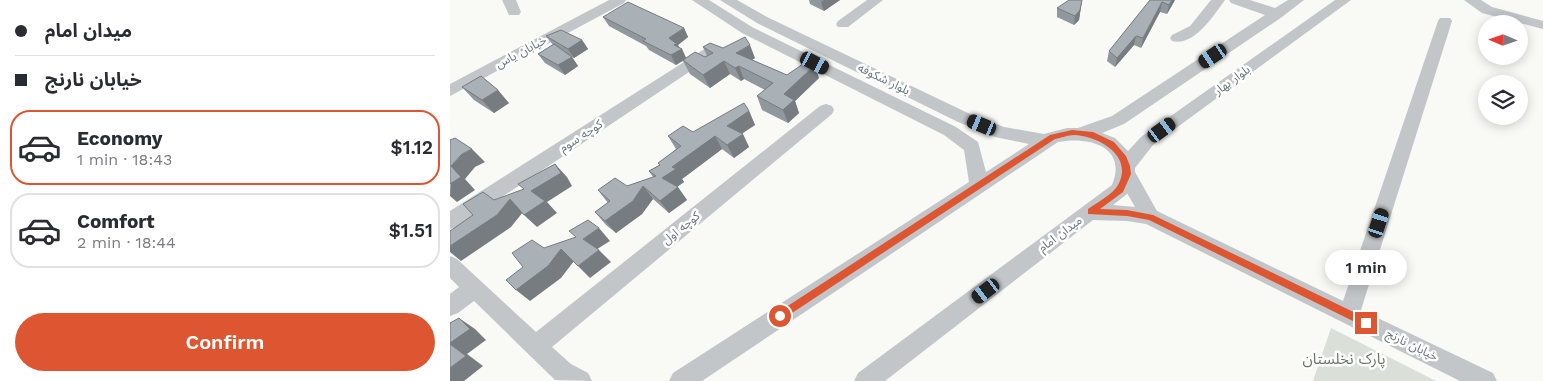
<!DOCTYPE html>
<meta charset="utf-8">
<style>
:root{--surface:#fff;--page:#f2f2f3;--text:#2b2b33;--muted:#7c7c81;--line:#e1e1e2;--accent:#dd5631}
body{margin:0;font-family:"Work Sans","Noto Sans Arabic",sans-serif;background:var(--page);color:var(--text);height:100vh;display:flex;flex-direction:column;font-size:19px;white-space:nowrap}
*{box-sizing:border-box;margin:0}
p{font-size:16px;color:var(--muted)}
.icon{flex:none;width:28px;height:28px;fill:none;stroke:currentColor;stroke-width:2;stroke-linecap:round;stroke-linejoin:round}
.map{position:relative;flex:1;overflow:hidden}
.panel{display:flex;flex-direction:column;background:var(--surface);width:450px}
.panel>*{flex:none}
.hud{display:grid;align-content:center;height:110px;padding:0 15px;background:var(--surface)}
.needle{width:32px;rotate:272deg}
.fabs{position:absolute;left:1028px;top:15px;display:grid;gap:10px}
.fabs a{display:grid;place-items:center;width:50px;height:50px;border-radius:50%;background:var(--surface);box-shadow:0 2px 12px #0003;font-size:25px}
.end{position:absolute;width:22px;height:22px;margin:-11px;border:6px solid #dd5631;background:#fff;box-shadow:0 0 0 2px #fff}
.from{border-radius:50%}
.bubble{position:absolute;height:35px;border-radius:18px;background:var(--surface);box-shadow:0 2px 12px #0003;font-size:16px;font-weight:600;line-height:35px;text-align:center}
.car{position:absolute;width:15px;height:30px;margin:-15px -8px;border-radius:6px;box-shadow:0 0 4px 1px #0007;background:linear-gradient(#222 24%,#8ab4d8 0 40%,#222 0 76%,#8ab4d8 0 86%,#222 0)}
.hud b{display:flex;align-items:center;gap:18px;height:48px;font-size:19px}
.hud b+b{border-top:1px solid var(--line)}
.hud i{width:12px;height:12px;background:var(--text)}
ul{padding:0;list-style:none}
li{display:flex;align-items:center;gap:15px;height:75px;margin:0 10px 8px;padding:0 5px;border:2px solid var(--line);border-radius:20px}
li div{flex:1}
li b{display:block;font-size:19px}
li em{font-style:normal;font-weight:600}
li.current{border-color:var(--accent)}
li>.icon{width:45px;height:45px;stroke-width:1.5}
.cta{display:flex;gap:10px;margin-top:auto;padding:10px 15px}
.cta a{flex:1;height:58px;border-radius:30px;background:var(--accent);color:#fff;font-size:20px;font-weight:600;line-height:58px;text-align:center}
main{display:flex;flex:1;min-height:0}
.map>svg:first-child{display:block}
.green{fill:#dadfd7}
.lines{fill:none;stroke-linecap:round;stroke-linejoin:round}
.minor{fill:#c2c6c9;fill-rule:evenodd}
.wall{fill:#91989d}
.shaded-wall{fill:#767c80}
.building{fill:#a9b1b7;stroke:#767c80}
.route{fill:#dd5631}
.labels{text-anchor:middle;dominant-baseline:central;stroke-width:5;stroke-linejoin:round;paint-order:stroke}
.street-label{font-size:12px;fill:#657580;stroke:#fff}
.near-park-label{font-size:15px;fill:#677863;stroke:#fff}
</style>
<main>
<section class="panel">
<div class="hud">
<b><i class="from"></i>میدان امام</b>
<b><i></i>خیابان نارنج</b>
</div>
<ul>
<li class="current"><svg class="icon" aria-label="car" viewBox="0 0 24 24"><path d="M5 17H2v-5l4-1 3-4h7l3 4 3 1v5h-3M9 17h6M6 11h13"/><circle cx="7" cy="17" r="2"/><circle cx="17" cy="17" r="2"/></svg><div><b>Economy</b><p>1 min · 18:43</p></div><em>$1.12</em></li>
<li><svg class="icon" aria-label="car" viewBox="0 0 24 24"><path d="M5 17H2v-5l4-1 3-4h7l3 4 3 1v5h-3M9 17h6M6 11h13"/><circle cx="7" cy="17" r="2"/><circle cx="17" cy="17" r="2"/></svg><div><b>Comfort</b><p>2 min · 18:44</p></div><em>$1.51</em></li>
</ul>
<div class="cta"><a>Confirm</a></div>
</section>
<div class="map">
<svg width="1093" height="381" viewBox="0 0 1093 381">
<rect width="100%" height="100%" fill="#f9f9f6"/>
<path class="green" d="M881,328L986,381H863Z"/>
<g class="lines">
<path class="minor" d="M52,0H66L71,12L69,15H59Z
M159,0H176L174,3L0,96V84Z
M242,0H259L302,27L506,127L528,142L536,172L579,144L545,137L508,122L307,23L270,0H287L317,17L520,114L554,127L594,134L617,128H628L662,116L815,15L781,3L779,0H800L825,8L838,0H854L832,17L674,124L652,133L665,138L678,151L691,137L885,0H901L703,145L685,168V172L707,211L893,301L988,21L990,18H1000L1002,21L911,310L1043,373L1047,381H1010L696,224L677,221L643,220L435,381H404L408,373L662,185C678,146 638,136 608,142L252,381H219L223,373L519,182L514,150L494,135L292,33ZM677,193L685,207L663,205L677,194Z
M417,0H433L398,27H388L386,24L388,21Z
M761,0H775C764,15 744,47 722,41L720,38L722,35L740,26Z
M1014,0H1031L1042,7L1093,21V29L1032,13Z
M261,46L266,48L269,51L266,54L7,227L0,229V211L256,48Z
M376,104L382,106L384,110L382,114L102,347L121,364L138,373L142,381L105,380L24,301L8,313L0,316V294L9,287L0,278V256L7,259L86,332L370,106Z"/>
</g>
<path class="wall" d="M359,0H390L374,11L360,4Z
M632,0L629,20L624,25L607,17V8Z
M700,0H725L717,14L710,12L691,48L684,45L665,67L657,61L659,51Z
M153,17L234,28L238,37L228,45L229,47L232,49L236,58L255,57L257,56L253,47L273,48L305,58L302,60L337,75L369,78L345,101L349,113L338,123L312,110L307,96L315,90L294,79L291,81L280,74L260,88L240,74L233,61L226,65L199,50L196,46L159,26Z
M96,36L132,40L138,49L124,58L122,57L128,66L115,75L95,63L88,54L103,45Z
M12,87L59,103L44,113L24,100Z
M299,111L305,125L292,133L299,147L284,158L272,149L232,179L234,182L227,187L237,200L219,213L203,199L192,214L166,233L156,225L145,212L158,203L148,190L177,186L203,177L199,171L209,165L226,149L218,136L243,132Z"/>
<path class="shaded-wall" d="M374,0H390L374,11L371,2Z
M632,0L629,20L624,25L625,16Z
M722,0H725L717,14L719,5Z
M712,2L710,12L691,48L693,38Z
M234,28L238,37L228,45L230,50L232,49L236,58L226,65L221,55L219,38Z
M686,36L684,45L665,67L667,58Z
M132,40L138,49L124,58L118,49Z
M300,45L305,58L292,67L286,53Z
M122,57L128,66L115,75L108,65Z
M274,61L280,74L260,88L253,75Z
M365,65L369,78L345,101L349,113L338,123L333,110L334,94Z
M289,66L294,79L291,81L285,68Z
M48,90L59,103L44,113L32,100Z
M299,111L305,125L284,139L277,126Z
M293,134L299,147L284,158L277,145Z
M265,136L272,149L232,179L234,182L221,191L212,178L222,167Z
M22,149L35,162L25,167L15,179L25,190L7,202L0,196L1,166L12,154Z
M105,164L117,177L122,186L97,202L107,213L87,227L74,215L81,191Z
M193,186L203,199L192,214L166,233L155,221Z
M228,187L237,200L219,213L210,201Z
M60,199L73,212L61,227L11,261L0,252V246Z
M149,228L160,241L144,251L133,239Z
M111,249L124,261L111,278L80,301L66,290Z
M149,250L161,262L140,278L128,266Z
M9,318L25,329L36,340L17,354L33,366L14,381H0V343Z"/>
<path class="building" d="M619,0H632L630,10L625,16L607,8Z
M700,0H722L719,5L712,2L693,38L686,36L667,58L659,51Z
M178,2L234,28L219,38L227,44L224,45L232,49L221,55L193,41L196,39L153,17Z
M111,30L132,40L118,49L96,36Z
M295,37L300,45L286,53L337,75L360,59L365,65L334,94L344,100L333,110L307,96L323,83L289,66L285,68L274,61L253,75L233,60L245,52L255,57L263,53L253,47L260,43L273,48Z
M104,44L122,57L108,65L88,54Z
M31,76L48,90L32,100L12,87Z
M294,103L299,111L277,126L293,134L277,145L265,136L222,167L226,169L212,178L228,187L210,201L193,186L183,201L155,221L145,212L160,201L148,190L165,178L177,186L206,176L199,171L210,165L208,163L231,146L218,136L233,126L243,132Z
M5,138L22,149L12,154L1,166L11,177L0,184V140Z
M105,164L111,173L81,191L95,201L74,215L60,199L47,215L0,246V231L23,215L13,204L33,192L44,200L74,189L68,184Z
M138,220L149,228L133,239L149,250L128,266L111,249L98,266L66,290L56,280L73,267L62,253L82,240L94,248L126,237L119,231Z
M9,318L20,329L0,343V323Z
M0,344L16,356L0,368Z"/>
<path class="route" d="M622,130L643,132L664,142L676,156L680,166L681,174L673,192L650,209L677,210L703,215L920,320V326H913L699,220L677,216L638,214V209C646,203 662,195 668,185C684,156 649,136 624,135C618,135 611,138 605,139L333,319H327V313L600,135Z"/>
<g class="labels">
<g class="street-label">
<text transform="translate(71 52) rotate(-28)">خیابان یاس</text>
<text transform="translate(434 79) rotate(26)">بلوار شکوفه</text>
<text transform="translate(782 80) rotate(-36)">بلوار بهار</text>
<text transform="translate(131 136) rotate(-33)">کوچه سوم</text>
<text transform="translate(231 228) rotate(-39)">کوچه اول</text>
<text transform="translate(610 234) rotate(-37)">میدان امام</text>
<text transform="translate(962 345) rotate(26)">خیابان نارنج</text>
</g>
<g class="near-park-label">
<text x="894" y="359">پارک نخلستان</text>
</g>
</g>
</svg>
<div class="fabs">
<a><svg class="needle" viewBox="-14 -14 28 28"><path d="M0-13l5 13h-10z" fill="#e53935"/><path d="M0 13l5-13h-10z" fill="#7c7c81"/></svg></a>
<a><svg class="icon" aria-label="layers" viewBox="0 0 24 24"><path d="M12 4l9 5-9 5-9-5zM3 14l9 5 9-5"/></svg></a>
</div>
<i class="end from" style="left:330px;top:316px"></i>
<i class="end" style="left:916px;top:323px"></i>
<div class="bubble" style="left:875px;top:250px;width:82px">1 min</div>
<i class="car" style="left:763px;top:56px;rotate:236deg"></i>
<i class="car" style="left:365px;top:63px;rotate:117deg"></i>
<i class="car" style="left:532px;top:125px;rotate:292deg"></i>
<i class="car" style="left:712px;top:130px;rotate:54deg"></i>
<i class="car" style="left:929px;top:223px;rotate:18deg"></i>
<i class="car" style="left:536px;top:291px;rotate:233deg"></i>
</div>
</main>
